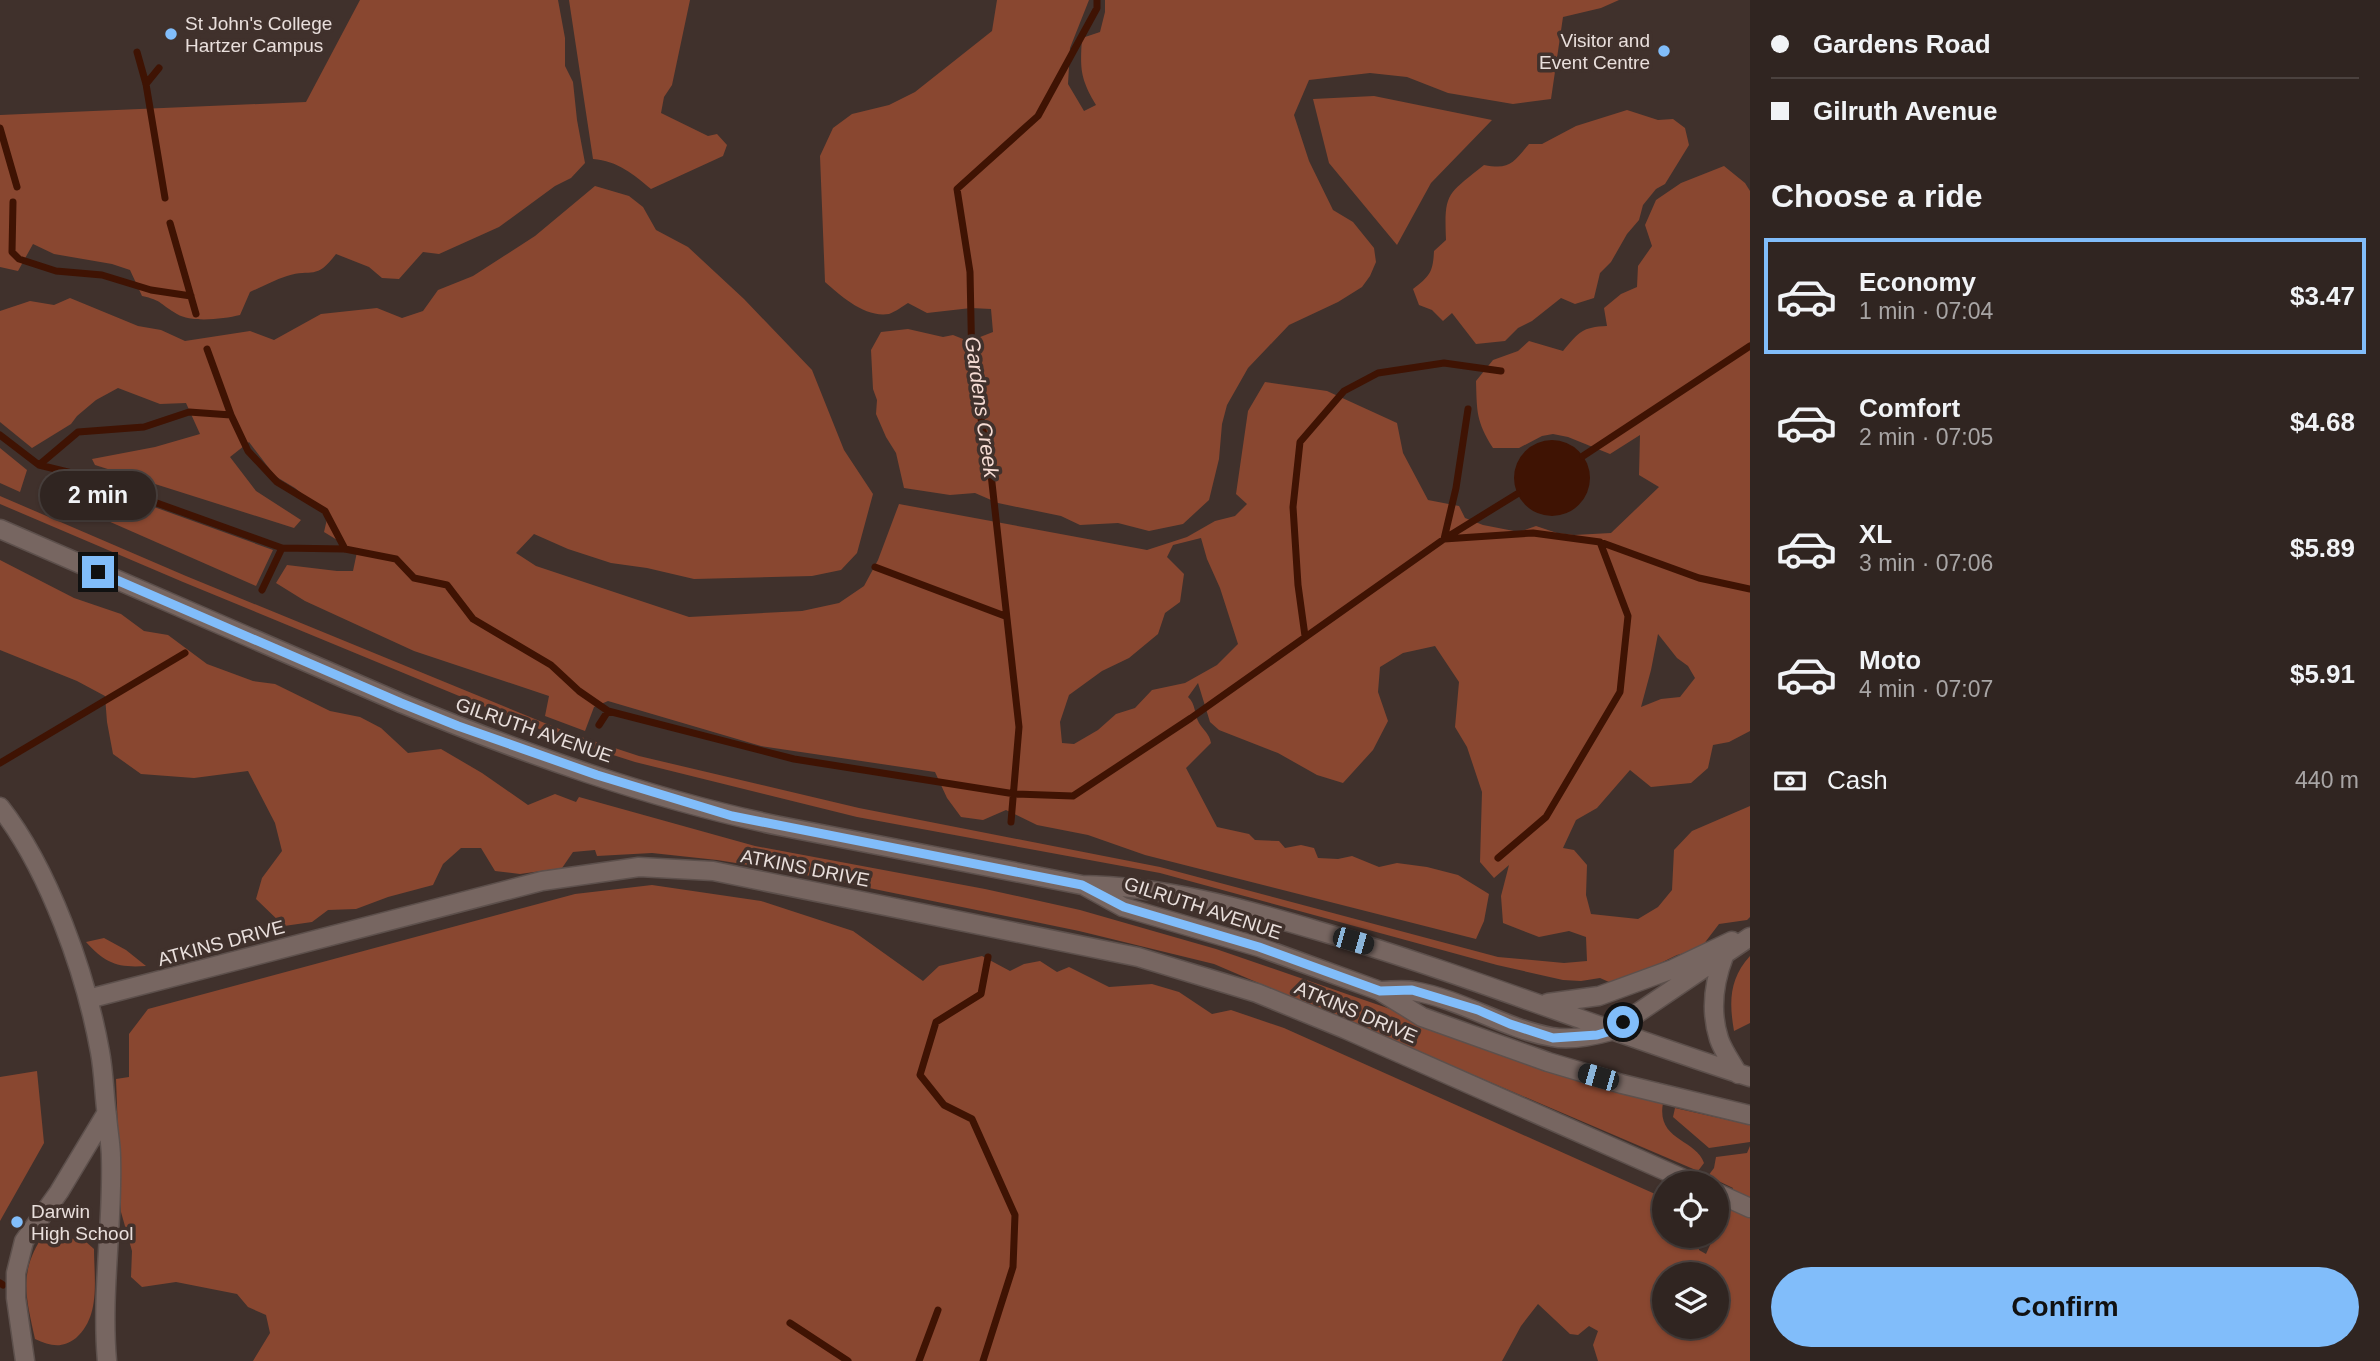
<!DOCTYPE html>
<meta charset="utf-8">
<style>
:root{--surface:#302521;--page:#3c312e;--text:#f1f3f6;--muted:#a8a5a5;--line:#4b423f;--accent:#81bdfa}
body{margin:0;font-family:Arial,sans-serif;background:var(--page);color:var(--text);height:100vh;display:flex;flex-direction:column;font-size:26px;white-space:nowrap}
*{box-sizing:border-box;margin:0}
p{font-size:23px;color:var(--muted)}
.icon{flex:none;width:38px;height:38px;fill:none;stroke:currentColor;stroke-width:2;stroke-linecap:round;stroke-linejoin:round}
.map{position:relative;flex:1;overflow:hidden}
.sheet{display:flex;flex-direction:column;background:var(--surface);width:630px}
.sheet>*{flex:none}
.guide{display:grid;align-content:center;height:154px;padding:0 21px;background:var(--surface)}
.fabs{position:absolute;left:1652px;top:1171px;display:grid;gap:14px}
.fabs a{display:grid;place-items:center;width:77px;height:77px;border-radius:50%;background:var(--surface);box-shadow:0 2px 5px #0004,0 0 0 2px var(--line);font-size:35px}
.end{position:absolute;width:32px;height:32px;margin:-16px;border:9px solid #81bdfa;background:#111;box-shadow:0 0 0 4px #111}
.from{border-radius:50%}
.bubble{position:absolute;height:49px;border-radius:24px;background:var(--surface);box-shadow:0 2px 5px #0004,0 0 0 2px var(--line);font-size:23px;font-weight:600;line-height:49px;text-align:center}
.car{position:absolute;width:21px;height:42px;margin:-21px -10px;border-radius:9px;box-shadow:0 0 5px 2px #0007;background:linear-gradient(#222 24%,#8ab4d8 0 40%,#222 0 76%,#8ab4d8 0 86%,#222 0)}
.guide b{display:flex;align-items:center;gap:24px;height:66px;font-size:26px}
.guide b+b{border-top:2px solid var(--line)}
.guide i{width:18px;height:18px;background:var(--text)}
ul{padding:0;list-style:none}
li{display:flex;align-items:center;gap:21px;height:116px;margin:0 14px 10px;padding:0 7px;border:4px solid transparent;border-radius:0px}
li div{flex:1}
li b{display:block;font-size:26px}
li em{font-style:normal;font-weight:600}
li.current{border-color:var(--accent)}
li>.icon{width:63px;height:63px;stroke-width:1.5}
h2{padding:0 21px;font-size:32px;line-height:84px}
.pay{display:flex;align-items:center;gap:18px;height:77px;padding:0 21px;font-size:26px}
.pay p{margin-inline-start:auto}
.cta{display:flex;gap:14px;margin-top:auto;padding:14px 21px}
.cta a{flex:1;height:80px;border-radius:42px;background:var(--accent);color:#111;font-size:28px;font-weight:600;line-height:80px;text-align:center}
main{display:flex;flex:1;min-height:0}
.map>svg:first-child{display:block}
.green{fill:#894730;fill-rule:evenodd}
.water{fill:#3f1303}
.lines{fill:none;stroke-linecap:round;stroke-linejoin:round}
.stream{stroke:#3f1303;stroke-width:7}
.street-casing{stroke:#5d504c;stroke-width:21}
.secondary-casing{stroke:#5d504c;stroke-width:21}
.street{stroke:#776661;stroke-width:18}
.secondary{stroke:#776661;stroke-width:18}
.route{stroke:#81bdfa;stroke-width:9}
.poi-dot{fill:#81bdfa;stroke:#40312c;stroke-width:2.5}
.labels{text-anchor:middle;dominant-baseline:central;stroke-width:7;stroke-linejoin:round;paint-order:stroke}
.poi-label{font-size:19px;fill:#e9dfdc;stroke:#40312c;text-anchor:start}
.street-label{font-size:19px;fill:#e9dfdc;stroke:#40312c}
.water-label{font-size:21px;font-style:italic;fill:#f6dcd4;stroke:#40312c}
</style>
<main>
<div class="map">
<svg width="1750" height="1361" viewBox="0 0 1750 1361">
<rect width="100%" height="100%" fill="#40312c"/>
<path class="green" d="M360,0H558L565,38V66L573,82L577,120L585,163L571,178L555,186L499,227L439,254L423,252L399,279L382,278L369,267L336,254C316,281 312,268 287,276C274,280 262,287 250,292L240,315C223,319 192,323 177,314C161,305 162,300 142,296L130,270L112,264L54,254L33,244L18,271L0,267V115L306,102Z
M569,0H690L672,85L664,97L661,113L708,136L717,134L727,145L723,156L651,189C633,174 618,161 593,159Z
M997,0H1089L1070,48L1068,84L1084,111L1096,105C1080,78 1080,69 1082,38L1100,32L1105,12V0H1619L1601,8L1563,17L1551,99L1513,104L1448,93L1407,77L1370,73L1309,80L1294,115L1309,161L1333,210L1353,222L1374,248L1376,262L1370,276L1362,287L1338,302L1289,325L1248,368L1227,405L1222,424L1219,459L1209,500L1183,524L1149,531L1118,523L1080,525L1061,516L998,503L975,493L950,495L904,488L896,453L886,437L876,414L877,400L873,389L871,350L881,332L908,329L943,337L953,335L963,339H975L993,332L991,309L971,308L927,313L908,303C903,306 895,312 889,314C865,318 841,296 825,282L820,156L833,128L852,114L889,105L915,92L992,31Z
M1374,96L1492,120L1431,183L1397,245L1329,163L1313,99Z
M1627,110L1658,120L1673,119L1685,128L1689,145L1665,184L1656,189L1643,205L1639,220L1627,234L1611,262L1600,273L1594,298L1575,304L1561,298L1532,321L1518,328L1505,341L1476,344L1452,313L1443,321L1432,310L1419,305L1413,289C1430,276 1433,272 1434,251L1446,240C1444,192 1447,195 1484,165C1510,170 1513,163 1529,144H1542L1576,126Z
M1724,166L1745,183L1750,191V731L1729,742L1713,745L1708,768L1691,783L1651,787L1630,770L1597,808L1576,820L1563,848L1574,850L1587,865L1586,895L1591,914L1638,919L1658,907L1672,890L1674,850L1692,831L1750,806V917L1747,920L1719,924L1700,949L1677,955L1642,972L1609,982L1600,978L1581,981L1563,980L1497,965L1160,873L857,817L635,762L566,740L183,582L0,504V496L186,576L569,733L639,756L859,808L1160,867L1498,957L1564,963L1587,961L1586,937L1569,931L1539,937L1503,923L1501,896L1509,865L1494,878L1480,862L1482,792L1467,747L1455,727L1459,682L1435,646L1403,653L1380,667L1378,692L1388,721L1373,750L1343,783L1317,775L1278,753L1219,730L1210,722L1198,683L1188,697C1196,704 1194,714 1199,723C1204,731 1209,733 1211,743L1186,768L1217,827L1249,834L1255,840L1279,841L1285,848L1301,845L1314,848L1318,858L1338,859L1352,856L1379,867L1397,863L1427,867L1458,875L1489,894L1484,921L1476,939L1145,855L1088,835L1037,825L1006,810L983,820L961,817L947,798L935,772L761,746L608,701L594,707L585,731L545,716L549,696L414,651L305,601L276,583L287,565L337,571H353L357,552L324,532L328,515L295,488L275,476L249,442L230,457L256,491L301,520L294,528L95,465L92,459L155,447L200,434L186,403L160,404L118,388L96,400L77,416L71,424L32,448L0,422V311L30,301L54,305L70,298L138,326L161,330L185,341L250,331L274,340L321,314L377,308L402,318L423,311L438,290L473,276L535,236L595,186L629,196L643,207L656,230L688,247L744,299L812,370L844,450L873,494L857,553L841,570L812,576L694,579L647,568L611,563L568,549L534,534L516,553L536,566L689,617L802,611L839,603L864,586L878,560L899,504L1147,550L1187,537L1215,521L1235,516L1247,504L1236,494L1248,411L1265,382L1327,391L1397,423L1403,453L1428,500L1459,506L1465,518L1483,525L1519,532L1536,526L1557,533L1574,535L1611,533L1659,487L1639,475L1640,435L1610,454L1568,437L1553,434L1542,436L1519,448H1493C1476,421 1477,412 1476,381L1493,360L1518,351L1529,341L1563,351C1579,332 1582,327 1607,326L1604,308L1621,294L1637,287L1638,266L1652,246L1645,225L1656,200L1681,183ZM1201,538L1207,559L1220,588L1238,644L1217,665L1185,683L1152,690L1135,708L1116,714L1098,730L1074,744L1062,743L1060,722L1069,695L1102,671L1129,658L1158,634L1165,613L1180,602L1184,574L1167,557L1173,545ZM1658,634L1677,658L1688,666L1695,678L1680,697L1661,699L1641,707L1651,670Z
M0,448L27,470L20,492L0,483Z
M73,483L96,486L273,550L256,586L58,499L62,487Z
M0,560L74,598L121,614L144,631L168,635L207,664L253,681L275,684L330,711L360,717L381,728L408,753L441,749L482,773L528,805L555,794L576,802L579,797L755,846L985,889L1080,910L1216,949L1663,1103C1656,1141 1696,1139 1704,1163L1698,1171L1214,964L1079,931L791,872L717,860L652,853L597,856L595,850L573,852L562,868L520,874L495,871L481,848H461L443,864L433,885L388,897L356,909L328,910L312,922L284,926L256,899L262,878L282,851L275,823L248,771L194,778L141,774L113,754L107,722L105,696L77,681L0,650Z
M652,885L761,901L853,931L923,981L939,966L982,956L1010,971L1024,964L1040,961L1057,972L1069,967L1109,987L1152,984L1179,992L1212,1014L1231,1010L1284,1028L1664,1198V1236H1699V1250L1706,1254L1714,1236H1717V1229L1733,1188L1708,1176L1714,1168L1716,1157L1747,1153L1750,1146V1361H1598L1593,1345L1598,1331L1589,1326L1578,1335L1570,1334L1538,1304L1521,1326L1502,1361H253L270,1333L266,1315L248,1307L237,1294L176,1282L142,1287L131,1277L132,1251L121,1212L116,1079L129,1077V1034L148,1009L575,894ZM1664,1274H1717V1326H1664Z
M104,938L126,950L146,966C117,968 105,963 86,942Z
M1750,956V1023L1734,1031C1729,1002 1729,979 1750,956Z
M37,1071L44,1143L0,1221V1077Z
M1675,1108L1750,1125V1142L1709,1148L1673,1117Z
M53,1235L85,1241L94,1249C94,1279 101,1316 76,1338C62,1349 50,1346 35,1339C27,1301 18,1274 41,1239Z"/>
<path class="water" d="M1514 478a38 38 0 1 1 76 0a38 38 0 1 1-76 0Z"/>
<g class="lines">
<path class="stream" d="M137,52L146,84L165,198
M146,84L159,68
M0,128L17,187
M13,202L12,252L19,259L56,271L102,275L151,290L191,296
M170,223L196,314
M207,349L231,415
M1468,409L1456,488L1444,539L1533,533L1600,542L1699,578L1750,589
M0,435L39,465L76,474L282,548L345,549L396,559L414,578L447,585L473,619L551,665L579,691L608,711
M1583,456L1750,346
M39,465L78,432L144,427L189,412L231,415L248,451L277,482L325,511L345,549
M875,567L1005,616
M262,590L282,548
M1305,636L1298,585L1293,507L1300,442L1344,391L1378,373L1444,363L1501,371
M599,725L608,711L794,759L1015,794L1073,796L1191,718L1444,539L1517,494
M0,763L185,653
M1011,822L1019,727L991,474L972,369L970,272L957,189L1038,116L1097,8V0
M1498,858L1546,817L1620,692L1628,616L1600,542
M0,1283L3,1285
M790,1323L848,1361
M919,1361L938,1310
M983,1361L1013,1267L1015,1215L972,1119L944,1105L920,1075L936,1022L981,994L988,957"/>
<defs>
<path id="street" d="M0,807C49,869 86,974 100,1052C104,1073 104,1095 107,1116C108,1130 111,1144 111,1158C113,1226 101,1293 107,1361
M88,999L542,881L639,867L713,871L1138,957L1257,993L1345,1029L1693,1183
M1717,1193L1750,1208
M25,1361L16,1298V1273L24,1241L59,1192L106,1114"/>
<path id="secondary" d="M0,529L401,703C523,753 650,799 780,826L1082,885C1163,886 1242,908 1319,931C1465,974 1606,1031 1750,1077
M1085,886L1123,907L1259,947L1380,991L1422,1017L1548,1062L1622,1084L1750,1115
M1724,956C1714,982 1710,1011 1719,1039C1723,1051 1732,1063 1738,1074
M1380,991C1391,991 1403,989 1413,991C1461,999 1505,1029 1552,1037C1571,1041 1593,1036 1611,1031L1750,937
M1548,1003L1599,996L1673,969L1732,941"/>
</defs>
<use href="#street" class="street-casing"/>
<use href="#secondary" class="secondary-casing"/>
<use href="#street" class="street"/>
<use href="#secondary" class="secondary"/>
</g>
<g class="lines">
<path class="route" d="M98,572L401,703L458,726L597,775L732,816L1082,885L1124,907L1259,947L1380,991L1412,990L1478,1010L1510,1024L1553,1038L1597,1035L1611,1031L1623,1022"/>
</g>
<g class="poi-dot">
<circle cx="171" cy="34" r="7"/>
<circle cx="1664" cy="51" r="7"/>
<circle cx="17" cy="1222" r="7"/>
</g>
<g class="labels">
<g class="poi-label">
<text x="185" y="23">St John's College<tspan x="185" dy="22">Hartzer Campus</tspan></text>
<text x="1650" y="40" text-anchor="end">Visitor and<tspan x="1650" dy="22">Event Centre</tspan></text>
<text x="31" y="1211">Darwin<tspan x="31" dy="22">High School</tspan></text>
</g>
<g class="street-label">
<text transform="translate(534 730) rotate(19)">GILRUTH AVENUE</text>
<text transform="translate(805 868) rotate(11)">ATKINS DRIVE</text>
<text transform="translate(1203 908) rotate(18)">GILRUTH AVENUE</text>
<text transform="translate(221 943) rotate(-15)">ATKINS DRIVE</text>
<text transform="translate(1356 1012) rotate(23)">ATKINS DRIVE</text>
</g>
<g class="water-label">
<text transform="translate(982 407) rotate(82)">Gardens Creek</text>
</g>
</g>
</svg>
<div class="fabs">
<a><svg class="icon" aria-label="locate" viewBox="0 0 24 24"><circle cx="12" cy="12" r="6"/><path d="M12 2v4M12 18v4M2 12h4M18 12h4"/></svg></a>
<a><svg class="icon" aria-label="layers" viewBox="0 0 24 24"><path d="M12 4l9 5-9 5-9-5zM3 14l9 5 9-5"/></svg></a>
</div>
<i class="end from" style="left:1623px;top:1022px"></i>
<i class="end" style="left:98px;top:572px"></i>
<div class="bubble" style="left:40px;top:471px;width:116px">2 min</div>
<i class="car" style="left:1353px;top:941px;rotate:106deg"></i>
<i class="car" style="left:1598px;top:1077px;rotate:286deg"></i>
</div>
<section class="sheet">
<div class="guide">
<b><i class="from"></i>Gardens Road</b>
<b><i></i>Gilruth Avenue</b>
</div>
<h2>Choose a ride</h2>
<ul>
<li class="current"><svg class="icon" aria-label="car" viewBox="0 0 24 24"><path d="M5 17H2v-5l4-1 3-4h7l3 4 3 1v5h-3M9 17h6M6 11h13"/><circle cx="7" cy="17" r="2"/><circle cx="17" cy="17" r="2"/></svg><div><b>Economy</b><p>1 min · 07:04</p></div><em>$3.47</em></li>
<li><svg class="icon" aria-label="car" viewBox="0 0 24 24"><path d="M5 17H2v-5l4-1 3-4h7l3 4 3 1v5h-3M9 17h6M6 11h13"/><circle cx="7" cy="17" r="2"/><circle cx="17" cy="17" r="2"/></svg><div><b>Comfort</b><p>2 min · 07:05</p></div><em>$4.68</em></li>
<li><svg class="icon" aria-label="car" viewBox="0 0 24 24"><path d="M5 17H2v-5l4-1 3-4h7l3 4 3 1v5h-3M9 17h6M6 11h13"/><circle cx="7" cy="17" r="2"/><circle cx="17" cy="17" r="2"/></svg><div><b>XL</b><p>3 min · 07:06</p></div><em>$5.89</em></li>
<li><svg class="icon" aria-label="car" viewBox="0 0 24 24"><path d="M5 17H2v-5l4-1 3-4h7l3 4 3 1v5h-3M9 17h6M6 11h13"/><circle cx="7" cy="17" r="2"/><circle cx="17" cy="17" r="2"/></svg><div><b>Moto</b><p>4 min · 07:07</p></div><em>$5.91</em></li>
</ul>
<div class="pay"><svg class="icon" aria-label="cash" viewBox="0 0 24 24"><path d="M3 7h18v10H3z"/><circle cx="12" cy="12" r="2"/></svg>Cash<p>440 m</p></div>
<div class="cta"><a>Confirm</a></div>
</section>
</main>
